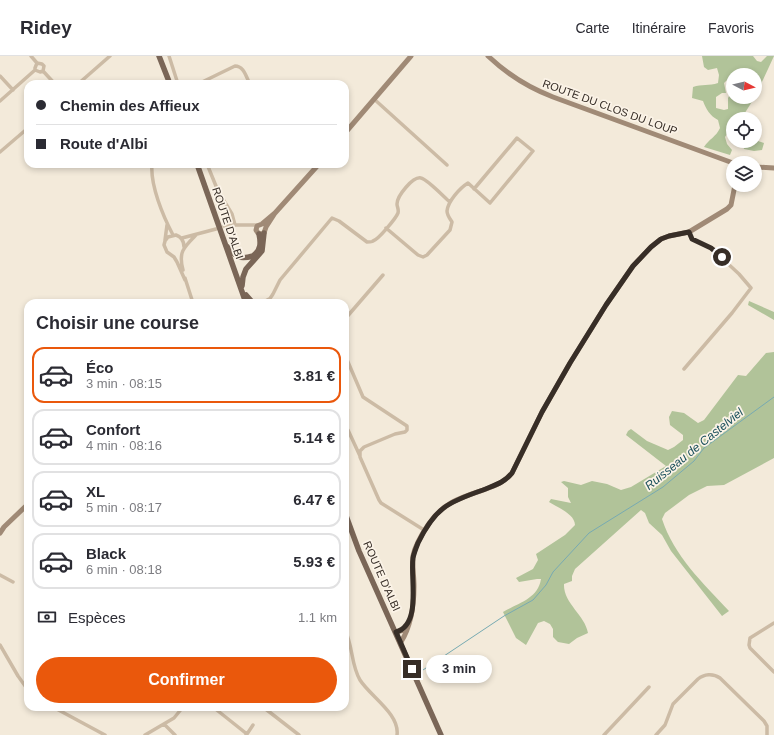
<!DOCTYPE html>
<html lang="fr">
<meta charset="utf-8">
<style>
:root{--surface:#fff;--page:#f7f7f7;--text:#2b2b33;--muted:#7c7c81;--line:#e1e1e2;--accent:#ea580c}
body{margin:0;font-family:Arial,sans-serif;background:var(--page);color:var(--text);height:100vh;display:flex;flex-direction:column;font-size:15px;white-space:nowrap}
*{box-sizing:border-box;margin:0}
p{font-size:13px;color:var(--muted)}
.icon{flex:none;width:22px;height:22px;fill:none;stroke:currentColor;stroke-width:2;stroke-linecap:round;stroke-linejoin:round}
.map{position:relative;flex:1;overflow:hidden}
.drawer{position:absolute;left:24px;top:243px;width:325px;height:412px;display:flex;flex-direction:column;background:var(--surface);border-radius:12px;box-shadow:0 2px 6px #0003}
.drawer>*{flex:none}
.banner{position:absolute;left:24px;top:24px;width:325px;height:88px;border-radius:12px;box-shadow:0 2px 6px #0003;display:grid;align-content:center;height:88px;padding:0 12px;background:var(--surface)}
.needle{width:26px;rotate:97deg}
.fabs{position:absolute;left:726px;top:12px;display:grid;gap:8px}
.fabs a{display:grid;place-items:center;width:36px;height:36px;border-radius:50%;background:var(--surface);box-shadow:0 2px 6px #0003;font-size:20px}
.end{position:absolute;width:18px;height:18px;margin:-9px;border:5px solid #372e27;background:#fff;box-shadow:0 0 0 2px #fff}
.from{border-radius:50%}
.bubble{position:absolute;height:28px;border-radius:14px;background:var(--surface);box-shadow:0 2px 6px #0003;font-size:13px;font-weight:800;line-height:28px;text-align:center}
.banner b{display:flex;align-items:center;gap:14px;height:38px;font-size:15px}
.banner b+b{border-top:1px solid var(--line)}
.banner i{width:10px;height:10px;background:var(--text)}
ul{padding:0;list-style:none}
li{display:flex;align-items:center;gap:12px;height:56px;margin:0 8px 6px;padding:0 4px;border:2px solid var(--line);border-radius:12px}
li div{flex:1}
li b{display:block;font-size:15px}
li em{font-style:normal;font-weight:800}
li.selected{border-color:var(--accent)}
li>.icon{width:36px;height:36px;stroke-width:1.5}
h2{padding:0 12px;font-size:18px;line-height:48px}
.pay{display:flex;align-items:center;gap:10px;height:44px;padding:0 12px;font-size:15px}
.pay p{margin-inline-start:auto}
.action{display:flex;gap:8px;margin-top:auto;padding:8px 12px}
.action a{flex:1;height:46px;border-radius:24px;background:var(--accent);color:#fff;font-size:16px;font-weight:800;line-height:46px;text-align:center}
header{display:flex;align-items:center;gap:24px;box-sizing:border-box;height:56px;padding:0 20px;background:var(--surface);border-bottom:1px solid var(--line)}
header strong{font-size:19px}
nav{display:flex;gap:22px;margin-inline-start:auto;font-size:14px}
.map>svg:first-child{display:block}
.green{fill:#b1c399}
.lines{fill:none;stroke-linecap:round;stroke-linejoin:round}
.stream{stroke:#77aab2;stroke-width:1}
.street{stroke:#ccbba5;stroke-width:3.5}
.secondary{stroke:#a08a76;stroke-width:5}
.primary{stroke:#7a6657;stroke-width:5.5}
.route{stroke:#372e27;stroke-width:5}
.labels{text-anchor:middle;dominant-baseline:central;stroke-width:3.5;stroke-linejoin:round;paint-order:stroke}
.street-label{font-size:11px;fill:#372e27;stroke:#fbf3e7}
.water-label{font-size:12px;font-style:italic;fill:#1a505c;stroke:#fbf3e7}
</style>
<header>
<strong>Ridey</strong>
<nav><a>Carte</a><a>Itinéraire</a><a>Favoris</a></nav>
</header>
<div class="map">
<svg width="774" height="679" viewBox="0 0 774 679">
<rect width="100%" height="100%" fill="#f3eada"/>
<path class="green" d="M702,0H753L757,5L761,6L767,0H774L755,41V19H733V23L730,21L724,27L726,37H722L716,41V52L724,54L728,53V42L733,33V41H755L741,63H733V74L729,75L725,81L727,88L732,94L730,99L704,91C709,83 716,81 720,72L718,64C710,60 706,53 703,45L692,42L693,31C702,28 709,30 718,27L719,19L717,12L708,14L704,11Z
M755,84L764,87L762,94L754,95L744,93L742,85Z
M749,245L774,256V264L748,249Z
M774,296V402L724,429L707,430L689,439L665,457L662,463C674,500 703,527 729,555L722,560L671,495L662,479L649,467L645,457L641,454L575,513L572,520V525L564,528C563,547 585,559 588,577L577,582L569,588L558,586L553,581V573L550,568L544,565L538,567L526,589L516,582L503,556C518,547 538,543 541,523H537L519,526L516,522L533,513L538,504L536,498L565,479L575,469C575,458 557,451 549,446L551,443L571,447L568,441V432L561,426L564,425L581,429L592,425L607,428L621,434L631,431L666,410L626,379L628,375L631,373L647,385L668,394L674,391L683,384V379L670,369L669,361L672,355L684,357L698,367L704,364L738,319L746,320L766,297Z"/>
<g class="lines">
<path class="stream" d="M417,618L504,560L533,544L546,529L553,516L589,477L663,431L694,405L704,392L774,341"/>
<path class="street" d="M31,0L37,7
M169,0L178,28
M43,15L40,16L35,14V12L37,7L42,8L44,10L43,15L55,28
M0,20L13,34
M78,28L110,0
M198,28L235,10C244,10 246,21 250,28
M374,43L447,109
M0,45L35,14
M0,96L28,72
M152,108C150,129 163,160 173,179
M207,108L218,135L232,158L235,169
M224,170L235,169H258
M386,172L418,199L423,201L427,199L450,174L452,166C450,163 447,159 447,155C448,145 460,132 468,127L490,147L533,95L517,82L474,133
M182,182L216,173
M165,184L167,169
M184,191C184,185 182,181 176,179L168,181L165,185L164,189L167,196L174,201L177,206L185,224
M183,214C178,196 184,191 196,179
M185,222L193,247
M262,247L269,243
M267,247L273,238L280,224L332,162L339,165L367,186C368,186 373,186 373,185C379,183 396,162 398,157C399,153 397,151 397,148C397,140 413,120 421,122C427,123 445,142 450,146
M345,263L383,219
M345,299L363,341L407,370V374L405,376L395,378L364,391L360,395V401L379,444L381,447L424,474
M684,313L732,257L751,232L739,218L711,192L692,183L689,176
M348,374L360,400
M0,519L13,526
M774,567L750,582L749,589L750,592L774,616
M345,574C353,590 351,609 360,624C370,640 400,658 397,679
M0,589L18,620L28,634
M53,651L105,679
M213,651L247,678L246,679
M263,651L299,679
M164,668L175,679
M247,678L253,669
M145,679L174,662L183,651
M604,679L649,631
M656,679L665,669L673,648L698,623C704,618 713,617 720,622L764,665L767,670V679"/>
<path class="secondary" d="M488,0C508,19 527,31 553,41L733,107
M345,77L411,0
M755,111L774,112
M275,157L266,171L264,177L261,178L258,177L256,174L257,170L262,168L275,157L319,108
M0,477L4,471L28,448
M396,576L404,574L408,568
M401,586C411,570 414,550 414,530C414,520 412,510 413,500C415,489 422,478 428,469C443,446 462,441 486,433C497,429 504,426 512,417L542,356L570,307L606,249L633,210L651,191L661,183L669,180L689,176L727,153L731,149L735,129"/>
<path class="primary" d="M159,0L170,28
M197,108L246,247
M228,191C236,201 239,204 253,200C261,194 261,187 259,178
M242,230L243,221L246,213L262,195L264,177
M246,239L253,247
M345,457L359,495L441,679"/>
</g>
<g class="lines">
<path class="route" d="M412,613L396,576C422,569 410,522 413,502C414,497 416,492 418,487C435,452 448,446 483,434C495,429 504,427 512,417L542,356L570,307L606,249L633,210L651,191L661,183L669,180L689,176L692,183L711,192L722,201"/>
</g>
<g class="labels">
<g class="street-label">
<text transform="translate(610 51) rotate(20)">ROUTE DU CLOS DU LOUP</text>
<text transform="translate(228 167) rotate(71)">ROUTE D'ALBI</text>
<text transform="translate(382 520) rotate(66)">ROUTE D'ALBI</text>
</g>
<g class="water-label">
<text transform="translate(694 393) rotate(-39)">Ruisseau de Castelviel</text>
</g>
</g>
</svg>
<div class="fabs">
<a><svg class="needle" viewBox="-14 -14 28 28"><path d="M0-13l5 13h-10z" fill="#e53935"/><path d="M0 13l5-13h-10z" fill="#7c7c81"/></svg></a>
<a><svg class="icon" aria-label="locate" viewBox="0 0 24 24"><circle cx="12" cy="12" r="6"/><path d="M12 2v4M12 18v4M2 12h4M18 12h4"/></svg></a>
<a><svg class="icon" aria-label="layers" viewBox="0 0 24 24"><path d="M12 4l9 5-9 5-9-5zM3 14l9 5 9-5"/></svg></a>
</div>
<i class="end from" style="left:722px;top:201px"></i>
<i class="end" style="left:412px;top:613px"></i>
<div class="bubble" style="left:426px;top:599px;width:66px">3 min</div>
<div class="banner">
<b><i class="from"></i>Chemin des Affieux</b>
<b><i></i>Route d'Albi</b>
</div>
<section class="drawer">
<h2>Choisir une course</h2>
<ul>
<li class="selected"><svg class="icon" aria-label="car" viewBox="0 0 24 24"><path d="M5 17H2v-5l4-1 3-4h7l3 4 3 1v5h-3M9 17h6M6 11h13"/><circle cx="7" cy="17" r="2"/><circle cx="17" cy="17" r="2"/></svg><div><b>Éco</b><p>3 min · 08:15</p></div><em>3.81 €</em></li>
<li><svg class="icon" aria-label="car" viewBox="0 0 24 24"><path d="M5 17H2v-5l4-1 3-4h7l3 4 3 1v5h-3M9 17h6M6 11h13"/><circle cx="7" cy="17" r="2"/><circle cx="17" cy="17" r="2"/></svg><div><b>Confort</b><p>4 min · 08:16</p></div><em>5.14 €</em></li>
<li><svg class="icon" aria-label="car" viewBox="0 0 24 24"><path d="M5 17H2v-5l4-1 3-4h7l3 4 3 1v5h-3M9 17h6M6 11h13"/><circle cx="7" cy="17" r="2"/><circle cx="17" cy="17" r="2"/></svg><div><b>XL</b><p>5 min · 08:17</p></div><em>6.47 €</em></li>
<li><svg class="icon" aria-label="car" viewBox="0 0 24 24"><path d="M5 17H2v-5l4-1 3-4h7l3 4 3 1v5h-3M9 17h6M6 11h13"/><circle cx="7" cy="17" r="2"/><circle cx="17" cy="17" r="2"/></svg><div><b>Black</b><p>6 min · 08:18</p></div><em>5.93 €</em></li>
</ul>
<div class="pay"><svg class="icon" aria-label="cash" viewBox="0 0 24 24"><path d="M3 7h18v10H3z"/><circle cx="12" cy="12" r="2"/></svg>Espèces<p>1.1 km</p></div>
<div class="action"><a>Confirmer</a></div>
</section>
</div>
